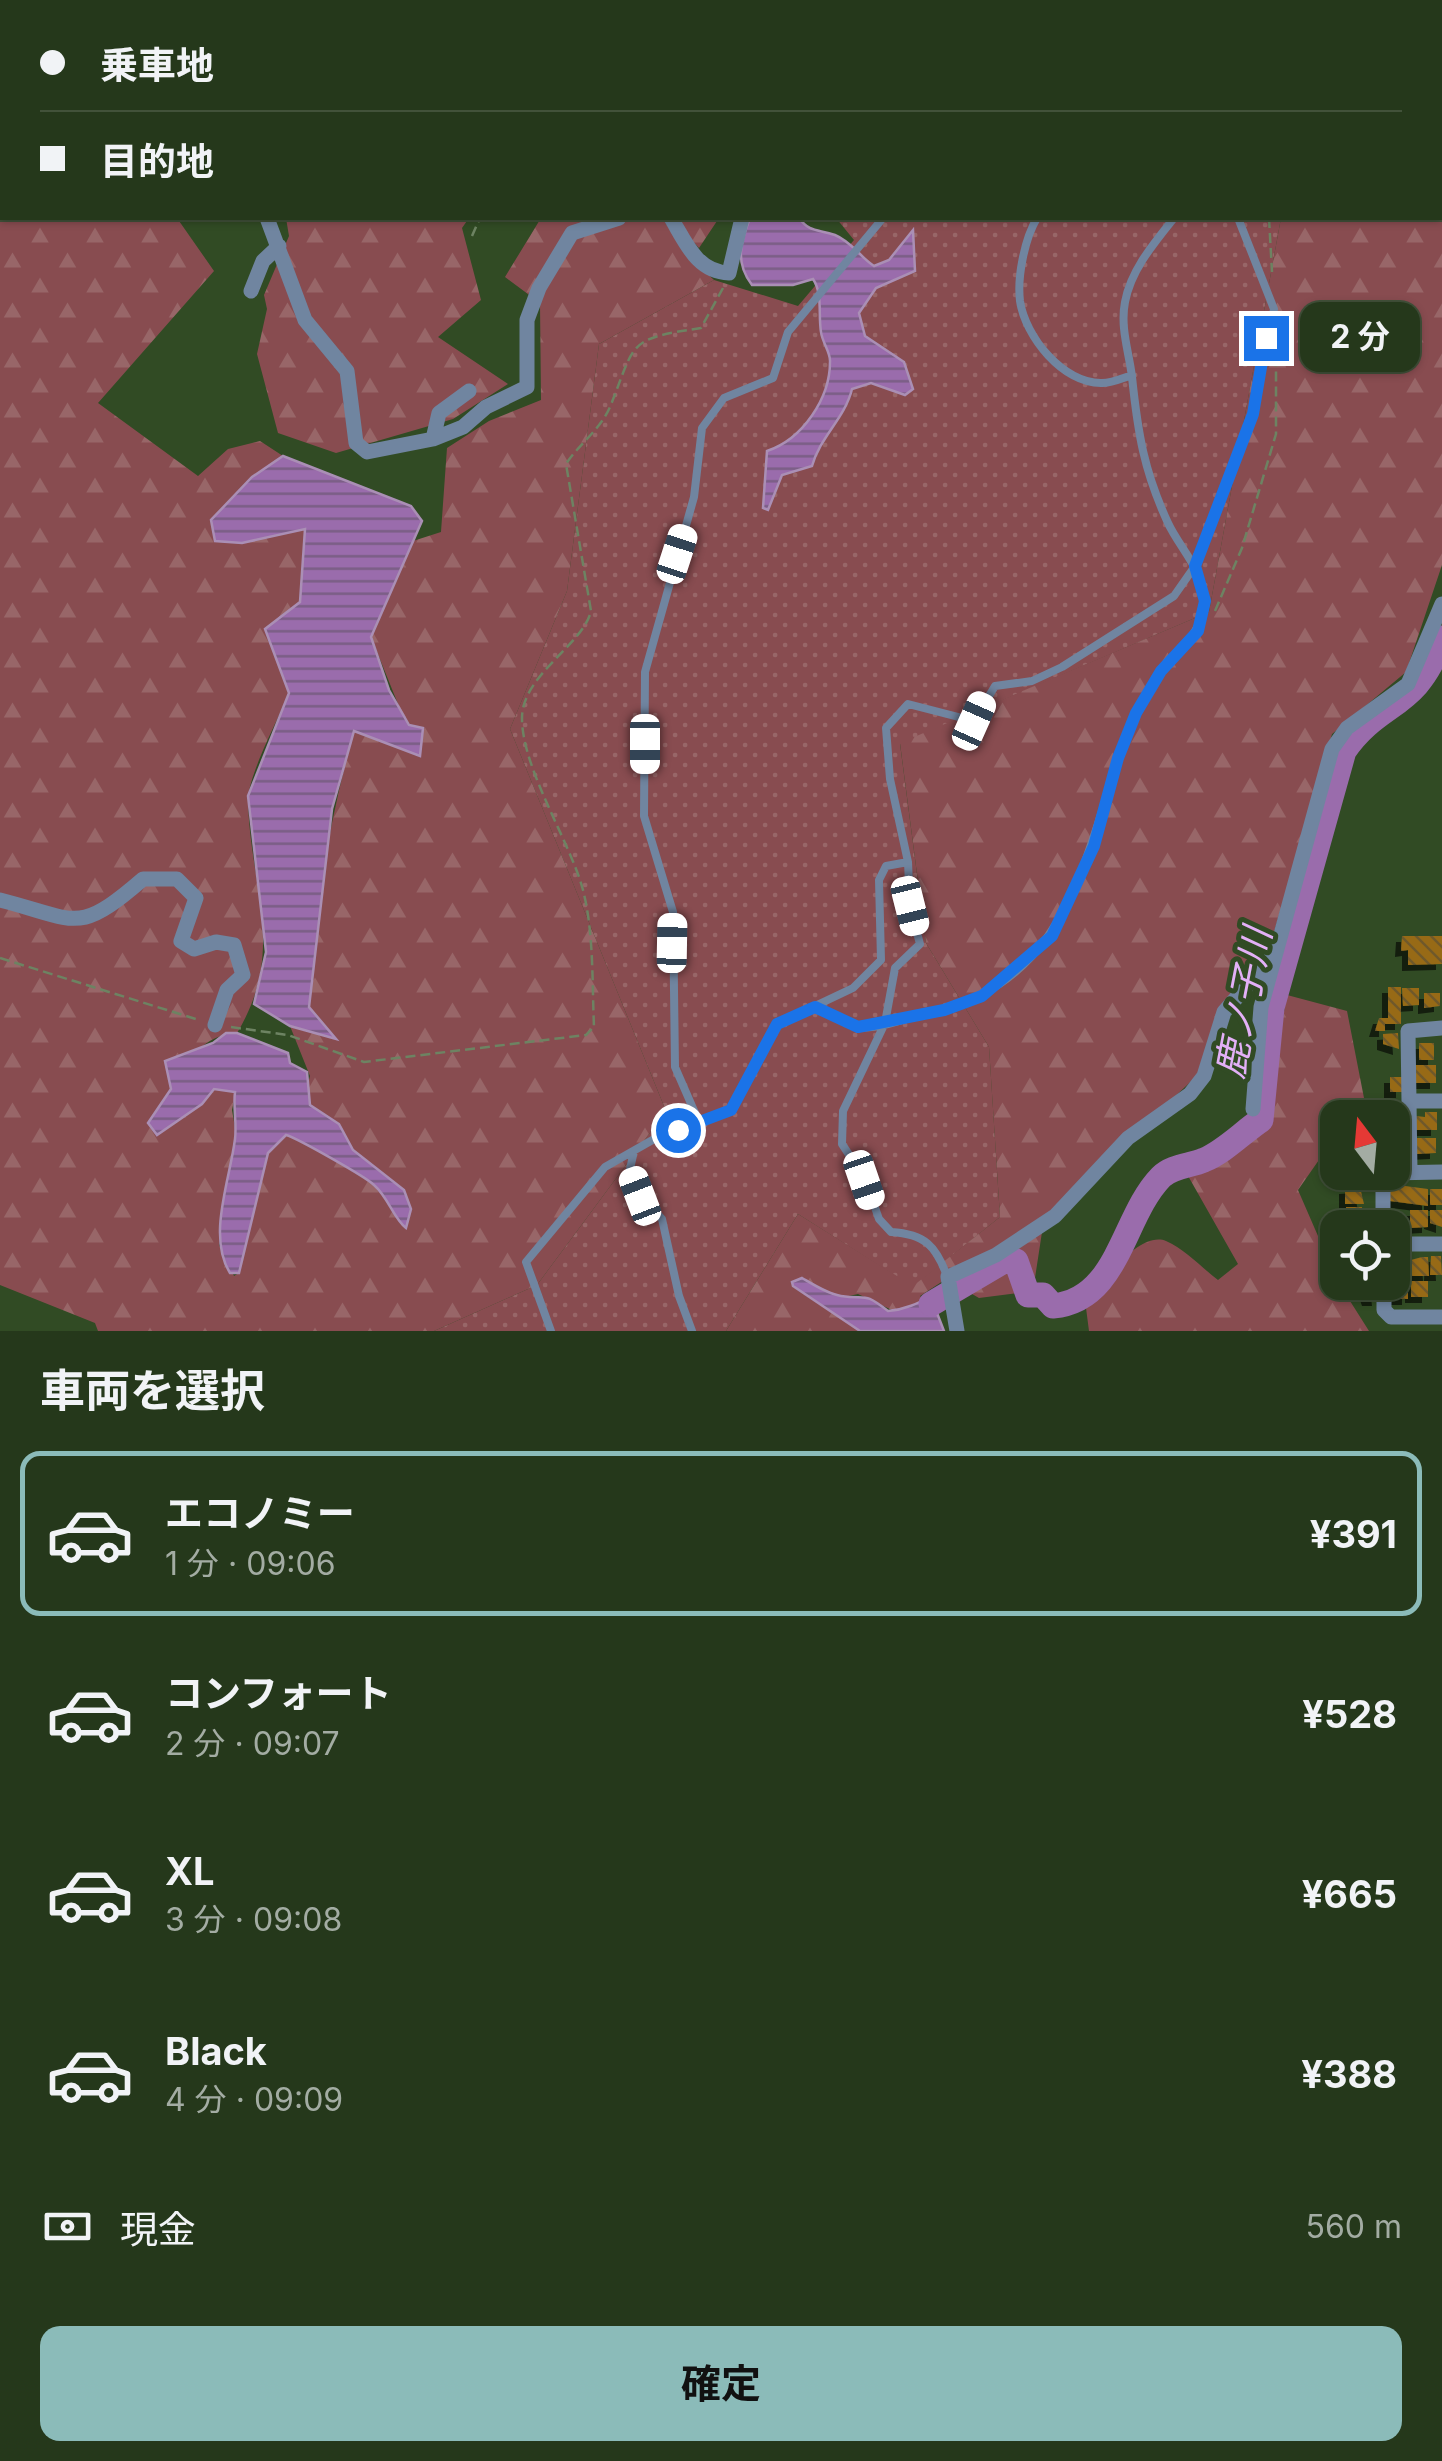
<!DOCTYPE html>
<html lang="ja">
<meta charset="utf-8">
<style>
:root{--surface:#25381b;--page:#2d3f24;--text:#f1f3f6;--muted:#a3aca3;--line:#42523a;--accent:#8bbbb9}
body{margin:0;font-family:Inter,"Noto Sans JP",sans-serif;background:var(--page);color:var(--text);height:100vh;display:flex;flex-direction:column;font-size:38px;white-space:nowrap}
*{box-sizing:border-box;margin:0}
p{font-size:32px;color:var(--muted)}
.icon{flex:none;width:55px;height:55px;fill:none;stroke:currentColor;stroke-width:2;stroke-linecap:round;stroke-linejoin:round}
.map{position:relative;height:1331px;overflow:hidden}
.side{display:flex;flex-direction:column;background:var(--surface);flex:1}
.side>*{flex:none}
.top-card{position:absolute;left:0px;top:0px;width:1442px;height:220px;box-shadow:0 2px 8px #0004,0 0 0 2px var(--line);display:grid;align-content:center;height:220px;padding:0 40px;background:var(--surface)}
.needle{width:65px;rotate:344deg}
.buttons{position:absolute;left:1320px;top:1100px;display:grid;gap:20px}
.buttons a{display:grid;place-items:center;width:90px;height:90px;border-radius:20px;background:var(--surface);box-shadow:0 2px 8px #0004,0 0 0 2px var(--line);font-size:50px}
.end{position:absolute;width:45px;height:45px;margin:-22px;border:12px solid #1a73e8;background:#fff;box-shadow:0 0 0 5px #fff}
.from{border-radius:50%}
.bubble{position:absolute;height:70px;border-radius:20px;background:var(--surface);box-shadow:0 2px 8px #0004,0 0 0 2px var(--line);font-size:32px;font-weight:700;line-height:70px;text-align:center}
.car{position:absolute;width:30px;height:60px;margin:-30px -15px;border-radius:12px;box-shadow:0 0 8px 2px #0007;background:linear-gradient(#fff 24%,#345 0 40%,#fff 0 76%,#345 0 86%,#fff 0)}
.top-card b{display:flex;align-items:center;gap:35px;height:95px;font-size:38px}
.top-card b+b{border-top:2px solid var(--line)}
.top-card i{width:25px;height:25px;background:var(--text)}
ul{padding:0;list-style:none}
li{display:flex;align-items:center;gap:30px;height:165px;margin:0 20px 15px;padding:0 20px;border:5px solid transparent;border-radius:20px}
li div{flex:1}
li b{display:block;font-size:38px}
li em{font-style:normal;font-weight:700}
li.current{border-color:var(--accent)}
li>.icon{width:90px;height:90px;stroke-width:1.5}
h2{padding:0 40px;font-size:45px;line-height:120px}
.pay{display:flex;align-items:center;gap:25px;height:110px;padding:0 40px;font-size:38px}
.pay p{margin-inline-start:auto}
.cta{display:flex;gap:20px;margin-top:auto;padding:20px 40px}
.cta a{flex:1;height:115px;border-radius:20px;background:var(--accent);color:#111;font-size:40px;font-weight:700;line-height:115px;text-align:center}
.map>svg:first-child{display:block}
.grass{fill:url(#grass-dots)}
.forest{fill:url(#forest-firs)}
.water{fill:url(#water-rules);stroke:#aa8fb5;stroke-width:2.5}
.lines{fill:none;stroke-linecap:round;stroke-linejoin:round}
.river{stroke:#9a6cac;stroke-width:25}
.building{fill:url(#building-back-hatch);filter:url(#shadow)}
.path{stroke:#6d8362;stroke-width:2.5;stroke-dasharray:10 5;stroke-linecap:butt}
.lane{stroke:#7085a0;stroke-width:8}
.street{stroke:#7085a0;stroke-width:15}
.route{stroke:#1a73e8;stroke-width:12}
.labels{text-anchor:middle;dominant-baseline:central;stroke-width:10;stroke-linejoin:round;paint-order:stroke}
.water-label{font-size:38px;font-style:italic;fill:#e3b0f7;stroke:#314b24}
</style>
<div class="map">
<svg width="1442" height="1331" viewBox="0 0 1442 1331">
<defs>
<pattern id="grass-dots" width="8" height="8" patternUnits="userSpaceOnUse" patternTransform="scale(2.5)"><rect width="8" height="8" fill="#884c50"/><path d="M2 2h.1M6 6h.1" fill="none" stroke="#986668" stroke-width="1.8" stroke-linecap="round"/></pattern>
<pattern id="forest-firs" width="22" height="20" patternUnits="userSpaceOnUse" patternTransform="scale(2.5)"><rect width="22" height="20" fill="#884c50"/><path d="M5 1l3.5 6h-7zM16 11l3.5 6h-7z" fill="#986668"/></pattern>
<pattern id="water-rules" width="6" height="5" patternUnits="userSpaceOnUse" patternTransform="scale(2.5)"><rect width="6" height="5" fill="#9a6cac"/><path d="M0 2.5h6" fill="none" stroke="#7a5e85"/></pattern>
<pattern id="building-back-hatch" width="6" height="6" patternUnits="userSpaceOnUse" patternTransform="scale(2.5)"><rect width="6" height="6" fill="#976a19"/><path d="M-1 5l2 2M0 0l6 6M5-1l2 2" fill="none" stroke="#6f5929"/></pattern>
<filter id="shadow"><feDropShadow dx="-6" dy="6" stdDeviation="0" flood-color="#0009"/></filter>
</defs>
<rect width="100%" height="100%" fill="#314b24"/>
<path class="grass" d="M799,0H1239L1238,2Z
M836,218H1281L1209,612L900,744L926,943L989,1047L1000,1217L913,1287L798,1214L726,1331H434L537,1285L666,1111L510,729L567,591L599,344L714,280L798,306L854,240Z"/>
<path class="forest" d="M1239,0H1442V565L1406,672L1332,734L1272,939L1217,1018L1201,1072L1044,1219L1033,1291L979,1298L946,1279L920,1296L925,1302L894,1311L858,1294L844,1297L793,1287L860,1331H726L798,1214L913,1286L1000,1217L989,1047L926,943L900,743L1209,612L1281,218H1440V2Z
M0,217L177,218L214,271L98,403L198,476L228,449L260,441L283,456L252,477L242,543L305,529L300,602L265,629L289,693C278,720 248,775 248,801C250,888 287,950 237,1033C196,1034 178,1077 160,1108L202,1104L214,1089L236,1091L232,1110L236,1134L219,1245L234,1276L239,1273L268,1153L286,1135C297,1138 368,1179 376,1187C388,1199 394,1211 410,1219L353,1150L339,1124L310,1105L306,1091L310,1076L290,1026L335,1038L309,1007C314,913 329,821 354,731L419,756L371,637L413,541L441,532L447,448L489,421L541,400L540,303L505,277L541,218H662L688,255L714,280L599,344L567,591L510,729L666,1111L537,1285L434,1331H98L95,1323L0,1285Z
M286,218H469L462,228L481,300L438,337L508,384L453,419L336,453L278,433L257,354L267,309L264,295L289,236Z
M671,218H719L699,248Z
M1287,995L1347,1011L1364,1098L1350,1117L1338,1118L1337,1134L1298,1190L1338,1282L1369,1331H1089L1085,1300C1100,1283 1140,1230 1166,1241C1185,1249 1202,1268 1218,1280L1238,1264L1183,1167L1266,1111Z"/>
<path class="water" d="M750,218H799C810,233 818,229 835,235C852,242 860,257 874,266L889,260L913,230L915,271L876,288L859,313L865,336L904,362L913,389L905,395L871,383L852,389C845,418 820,437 812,466L782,475L768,510L763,508L767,451C803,439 830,398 830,362C831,353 822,342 821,332C818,314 823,294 813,279L793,285H752C735,263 740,243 750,218Z
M283,456L411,506L422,521L371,637L389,690L409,725L423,728L420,756L354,731L332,809L309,1007L336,1039L290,1026L254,1004L266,952L248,796L289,693L265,629L300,602L305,529L242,543L215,541L211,520L252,477Z
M226,1033H237L288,1053L290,1063L307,1072L310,1105L339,1124L353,1150L404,1190L411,1209L406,1228C394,1219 388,1197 374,1185C366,1177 297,1138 286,1135L268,1153L239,1273H230C207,1236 230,1180 235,1139C237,1123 233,1108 235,1092L214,1089L202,1104L157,1135L148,1123L171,1089L165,1061L213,1043Z
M802,1278C814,1285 828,1294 841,1296C868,1300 862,1291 888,1311C915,1309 931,1294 954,1286L962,1295L937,1313L944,1331H860L793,1286L792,1282Z"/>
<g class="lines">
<path class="river" d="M931,1304L1009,1258L1016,1261L1028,1295H1043L1053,1306C1119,1300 1122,1217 1161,1177C1172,1166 1190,1166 1204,1160C1224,1152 1243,1132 1261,1120L1272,1008L1344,751C1381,698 1416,712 1442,638"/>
</g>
<path class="building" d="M1402,936H1442V964L1408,965V950L1401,951Z
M1388,987H1401V1024H1385V1031H1375L1379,1018H1388Z
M1402,988H1419V1005L1403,1006Z
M1424,993H1440V1006L1424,1008Z
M1398,1033L1399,1049L1383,1044V1034Z
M1419,1043H1434V1060H1419Z
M1415,1065H1436V1083H1415Z
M1390,1077H1402V1092H1390Z
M1425,1112H1437V1130H1416V1116L1425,1117Z
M1417,1138H1436V1153L1417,1154Z
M1401,1140L1402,1161H1392V1141Z
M1390,1184L1428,1189V1206L1390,1201Z
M1360,1187L1364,1204H1345V1188Z
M1430,1189H1442V1205H1430Z
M1346,1207H1362L1363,1224H1346Z
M1410,1210H1428V1227L1410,1228Z
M1430,1210H1442V1227L1430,1223Z
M1390 1222a9 9 0 1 1 18 0a9 9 0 1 1-18 0Z
M1431,1256H1441L1442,1275H1430Z
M1398,1257H1408L1409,1275H1392V1263H1398Z
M1422,1257H1428L1429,1276H1411V1260Z
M1411,1281H1428V1297H1411Z
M1362,1282H1376L1378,1300H1368Z
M1408,1282V1299H1394L1391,1283Z"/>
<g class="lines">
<path class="path" d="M542,0L543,2
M822,2V0
M1268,2L1269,0
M1269,218L1272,272
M472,236L480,218
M1215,611L1242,548L1276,434V355
M0,958L199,1020
M231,1027L288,1035L364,1062L586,1035L594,1027C592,983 594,933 583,890C570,841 522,769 522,718C522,675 583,645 591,611L566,464C579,444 600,430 610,407C636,342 626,339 701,328L723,288"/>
<path class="lane" d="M865,2V0
M1106,2L1107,0
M1037,218C1025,238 1017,276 1020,301C1025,336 1063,384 1102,383C1111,383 1123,378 1132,375
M908,862L910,907L920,944L895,968L885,1023L843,1111L842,1144L865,1179L879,1219L891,1232C925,1234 936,1246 947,1276
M815,1007C830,1011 842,1021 856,1026C873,1032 905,1018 923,1014C1081,983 1083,841 1134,719C1141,704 1150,687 1160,673C1177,648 1200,638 1204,605C1207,574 1180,549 1168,523C1144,471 1138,434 1132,377C1129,352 1120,328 1125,302C1131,270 1154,243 1174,218
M699,1122L731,1110L777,1024L853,988L881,960L879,880L886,866L908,862L890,779L886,728L908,704L974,721L995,686L1032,681L1062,667L1174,596L1195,566L1253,414L1274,309L1238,218
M634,1151L630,1169L640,1195L662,1219L679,1296L692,1331
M551,1331L526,1262L605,1167L656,1138L699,1122L675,1067L673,912L644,816L645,672L694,497L702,428L724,398L773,378L788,332L883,218"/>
<path class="street" d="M322,0L325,2
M419,0L422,2
M130,2L131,0
M343,2L345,0
M0,197L2,194
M267,218L305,320L347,371L356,443L367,452L433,439L463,427L486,407L527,387V320L539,288L572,233L619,218
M671,218C686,243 697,272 729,273L742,218
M251,291L263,261L279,246
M433,439L439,413L469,391
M0,900C78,920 77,936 143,879H177L196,898L181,941L194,949L216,942L234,945L243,975L227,990L215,1025
M1409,1101H1442
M1253,1109L1261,1007L1332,749L1347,728L1408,684L1442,604
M1410,1172L1408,1031L1442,1028
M1383,1228V1178L1389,1173L1442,1172
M1392,1244H1442
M1384,1282V1310L1391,1317H1442
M957,1331L948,1277L996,1255L1055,1216L1128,1138L1190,1094L1204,1076L1224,1012L1272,957"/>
</g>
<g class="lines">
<path class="route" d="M678,1130L731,1110L777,1024L815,1007L858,1027L944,1010L982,996L1052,936L1094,846L1118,758L1136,713L1161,671L1198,631L1205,601L1195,566L1253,414L1266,338"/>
</g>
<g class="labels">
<g class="water-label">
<text transform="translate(1243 1003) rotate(-79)">鹿ノ子川</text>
</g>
</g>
</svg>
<div class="buttons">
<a><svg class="needle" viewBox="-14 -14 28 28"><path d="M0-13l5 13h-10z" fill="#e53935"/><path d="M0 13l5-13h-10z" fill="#a3aca3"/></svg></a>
<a><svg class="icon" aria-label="locate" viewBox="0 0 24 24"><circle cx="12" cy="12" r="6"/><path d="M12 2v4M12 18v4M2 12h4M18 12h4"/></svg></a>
</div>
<i class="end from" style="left:678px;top:1130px"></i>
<i class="end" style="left:1266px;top:338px"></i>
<div class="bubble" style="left:1300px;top:302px;width:120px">2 分</div>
<i class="car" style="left:677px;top:554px;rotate:18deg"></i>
<i class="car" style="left:974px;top:721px;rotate:24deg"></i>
<i class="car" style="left:645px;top:744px;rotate:180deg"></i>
<i class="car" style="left:910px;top:906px;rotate:166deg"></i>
<i class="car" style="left:672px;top:943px;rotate:1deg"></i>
<i class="car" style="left:864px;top:1180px;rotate:161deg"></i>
<i class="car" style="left:640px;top:1196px;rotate:339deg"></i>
<div class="top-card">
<b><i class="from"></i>乗車地</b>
<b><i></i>目的地</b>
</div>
</div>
<section class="side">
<h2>車両を選択</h2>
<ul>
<li class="current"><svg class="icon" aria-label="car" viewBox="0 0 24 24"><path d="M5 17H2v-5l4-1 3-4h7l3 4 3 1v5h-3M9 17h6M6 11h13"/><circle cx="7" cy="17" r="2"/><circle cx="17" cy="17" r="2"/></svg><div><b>エコノミー</b><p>1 分 · 09:06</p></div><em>¥391</em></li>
<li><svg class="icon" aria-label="car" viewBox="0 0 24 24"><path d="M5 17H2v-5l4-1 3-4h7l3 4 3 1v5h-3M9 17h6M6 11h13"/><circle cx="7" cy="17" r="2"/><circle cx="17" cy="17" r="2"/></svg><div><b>コンフォート</b><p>2 分 · 09:07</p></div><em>¥528</em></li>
<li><svg class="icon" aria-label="car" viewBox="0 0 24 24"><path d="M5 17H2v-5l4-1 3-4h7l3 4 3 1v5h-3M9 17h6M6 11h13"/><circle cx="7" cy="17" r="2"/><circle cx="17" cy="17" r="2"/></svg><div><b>XL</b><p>3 分 · 09:08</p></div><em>¥665</em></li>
<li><svg class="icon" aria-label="car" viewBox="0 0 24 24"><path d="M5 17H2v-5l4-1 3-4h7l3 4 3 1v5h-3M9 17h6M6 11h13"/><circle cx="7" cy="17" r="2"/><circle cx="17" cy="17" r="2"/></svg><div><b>Black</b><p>4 分 · 09:09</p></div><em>¥388</em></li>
</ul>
<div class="pay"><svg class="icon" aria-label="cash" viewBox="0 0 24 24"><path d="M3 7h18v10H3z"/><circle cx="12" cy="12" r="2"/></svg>現金<p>560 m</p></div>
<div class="cta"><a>確定</a></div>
</section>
